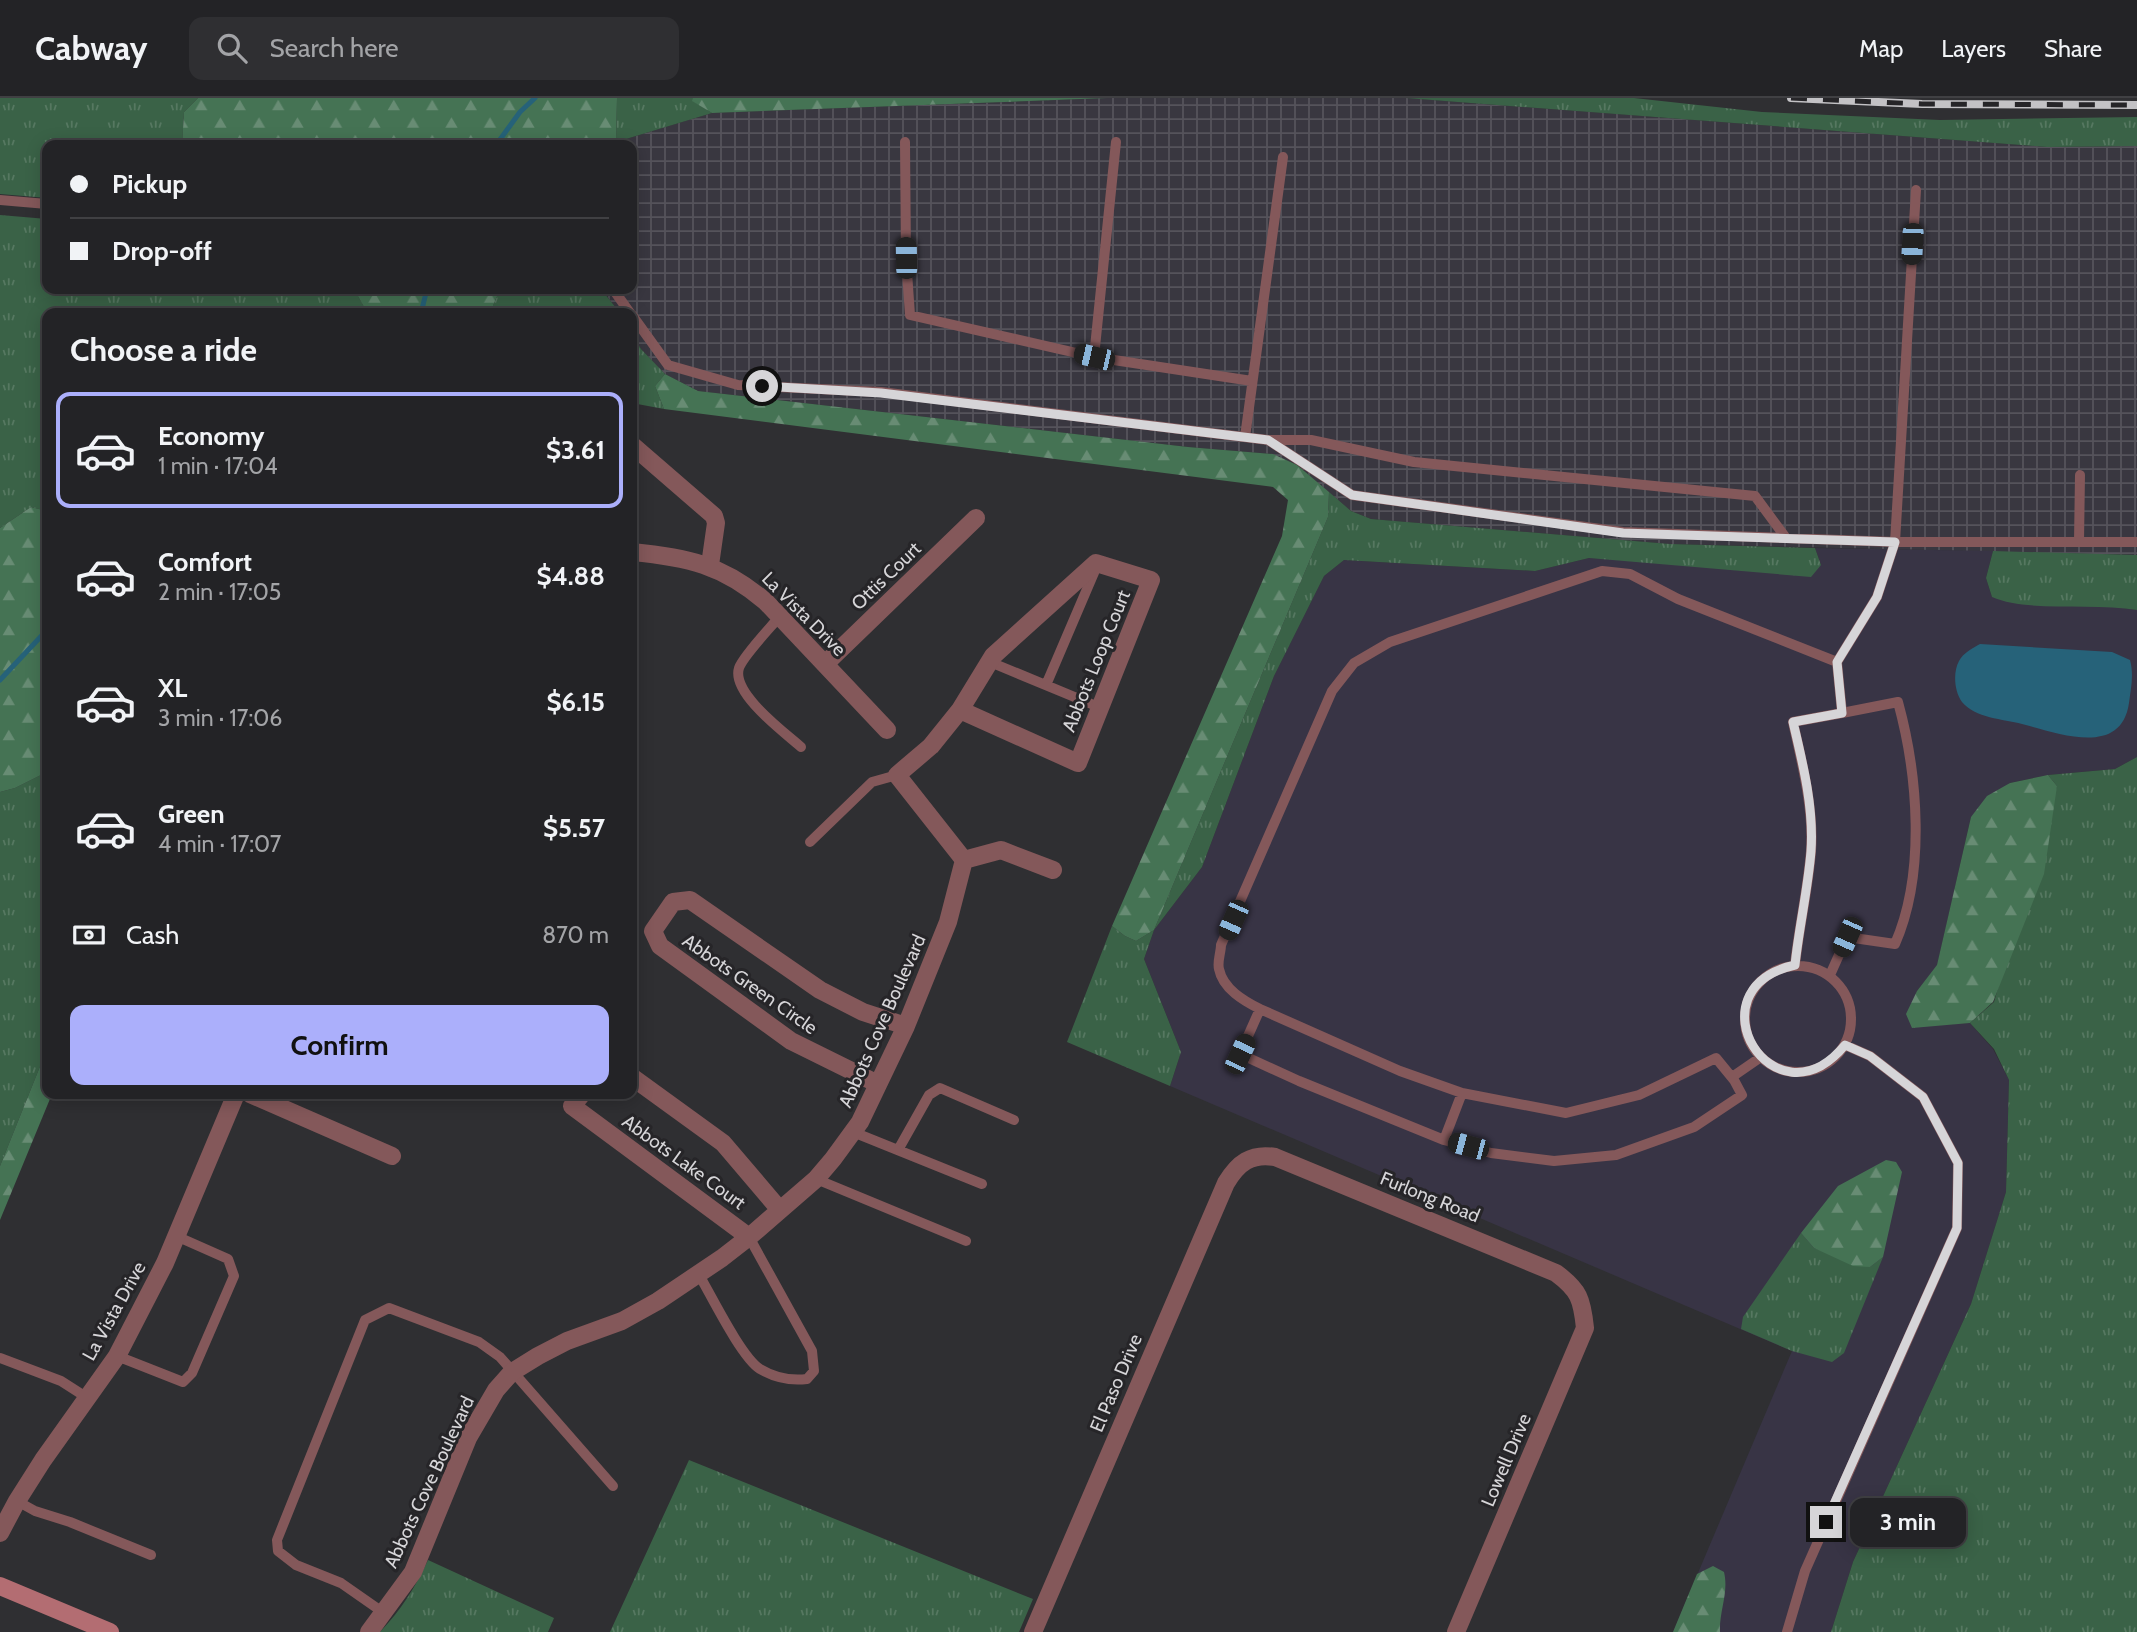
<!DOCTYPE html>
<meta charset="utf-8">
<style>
:root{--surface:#232326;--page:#2f2f32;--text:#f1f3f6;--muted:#a3a4a7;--line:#404043;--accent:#abaffb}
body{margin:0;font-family:Cabin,sans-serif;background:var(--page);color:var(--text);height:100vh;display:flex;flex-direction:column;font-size:26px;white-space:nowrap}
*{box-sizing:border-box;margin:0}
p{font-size:23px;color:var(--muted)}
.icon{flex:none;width:38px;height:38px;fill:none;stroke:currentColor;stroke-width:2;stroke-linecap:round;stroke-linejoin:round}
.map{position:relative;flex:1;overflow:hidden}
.details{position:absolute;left:42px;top:210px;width:595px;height:791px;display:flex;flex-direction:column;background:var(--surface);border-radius:14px;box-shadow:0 4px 18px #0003,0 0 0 2px var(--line)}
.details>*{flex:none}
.top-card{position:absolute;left:42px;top:42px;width:595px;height:154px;border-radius:14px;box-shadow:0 4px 18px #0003,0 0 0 2px var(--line);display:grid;align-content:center;height:154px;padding:0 28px;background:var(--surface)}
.end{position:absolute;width:32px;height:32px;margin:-16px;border:9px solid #d6d5d8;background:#111;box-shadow:0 0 0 4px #111}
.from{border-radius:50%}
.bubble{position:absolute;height:49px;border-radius:14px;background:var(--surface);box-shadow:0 4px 18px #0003,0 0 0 2px var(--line);font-size:23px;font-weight:700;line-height:49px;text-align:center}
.car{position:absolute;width:21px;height:42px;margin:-21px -10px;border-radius:9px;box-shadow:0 0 5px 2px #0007;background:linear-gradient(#222 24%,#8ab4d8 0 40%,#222 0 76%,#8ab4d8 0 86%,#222 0)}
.top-card b{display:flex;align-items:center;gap:24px;height:66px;font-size:26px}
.top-card b+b{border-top:2px solid var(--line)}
.top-card i{width:18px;height:18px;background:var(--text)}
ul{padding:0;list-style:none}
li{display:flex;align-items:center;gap:21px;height:116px;margin:0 14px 10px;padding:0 14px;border:4px solid transparent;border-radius:14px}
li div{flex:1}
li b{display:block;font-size:26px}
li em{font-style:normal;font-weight:700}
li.active{border-color:var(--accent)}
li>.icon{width:63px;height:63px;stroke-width:1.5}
h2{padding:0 28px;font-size:32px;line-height:84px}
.pay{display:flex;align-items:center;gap:18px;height:77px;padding:0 28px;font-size:26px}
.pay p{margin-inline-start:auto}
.cta{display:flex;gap:14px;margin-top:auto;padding:14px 28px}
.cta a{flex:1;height:80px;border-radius:14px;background:var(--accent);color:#111;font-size:28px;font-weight:700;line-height:80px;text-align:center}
header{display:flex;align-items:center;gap:42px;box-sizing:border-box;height:98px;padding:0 35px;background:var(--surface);border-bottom:2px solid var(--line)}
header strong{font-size:33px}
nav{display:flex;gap:38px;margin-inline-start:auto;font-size:24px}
.search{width:490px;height:63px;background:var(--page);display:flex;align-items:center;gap:18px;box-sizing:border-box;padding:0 24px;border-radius:14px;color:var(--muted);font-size:26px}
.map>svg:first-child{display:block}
.industrial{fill:url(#industrial-grid)}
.education{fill:#383445}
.grass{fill:url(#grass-tufts)}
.forest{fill:url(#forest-firs)}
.water{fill:#266279}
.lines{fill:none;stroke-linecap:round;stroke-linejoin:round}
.stream{stroke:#266279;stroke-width:5}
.lane{stroke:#84585a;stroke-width:10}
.street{stroke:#84585a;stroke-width:18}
.secondary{stroke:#b36d72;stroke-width:18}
.rail-casing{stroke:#c3c2c5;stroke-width:8}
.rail{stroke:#262528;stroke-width:5;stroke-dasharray:16;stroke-linecap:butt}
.route{stroke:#d6d5d8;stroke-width:9}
.labels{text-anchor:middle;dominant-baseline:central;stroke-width:6;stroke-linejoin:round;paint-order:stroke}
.street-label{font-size:19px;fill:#d6d5d8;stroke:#262528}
</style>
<header>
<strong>Cabway</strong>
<div class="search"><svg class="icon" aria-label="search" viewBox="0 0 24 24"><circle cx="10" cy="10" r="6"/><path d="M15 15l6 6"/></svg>Search here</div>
<nav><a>Map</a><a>Layers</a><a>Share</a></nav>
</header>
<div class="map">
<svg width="2137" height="1534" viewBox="0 0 2137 1534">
<defs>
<pattern id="industrial-grid" width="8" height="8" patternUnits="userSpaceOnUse" patternTransform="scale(1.75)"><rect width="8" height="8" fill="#393740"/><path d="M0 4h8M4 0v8" fill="none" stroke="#55535b"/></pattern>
<pattern id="grass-tufts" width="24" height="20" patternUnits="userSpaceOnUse" patternTransform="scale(1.75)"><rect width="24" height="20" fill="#3a6247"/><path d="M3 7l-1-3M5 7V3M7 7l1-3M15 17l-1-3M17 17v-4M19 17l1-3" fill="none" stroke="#567861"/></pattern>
<pattern id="forest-firs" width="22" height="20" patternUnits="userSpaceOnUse" patternTransform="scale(1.75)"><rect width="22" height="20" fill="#457354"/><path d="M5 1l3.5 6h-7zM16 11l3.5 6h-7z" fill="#688c74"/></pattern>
</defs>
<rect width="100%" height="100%" fill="#2f2f32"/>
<path class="industrial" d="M1107,0H1406L2047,49L2137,48V457L1670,446L1371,421L1351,413L1297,367L1272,356L1188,349L698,293L665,276L641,251L632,235V215H620L601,191H632V47H612L616,44L712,15Z"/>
<path class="education" d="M1815,450L1993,453L1986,480L1992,499L2112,508L2137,512V659L2115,671L2048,677L2010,685L1971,719L1937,868L1917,893L1912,929L1970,925L1993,951L2009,982L2006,1094L1971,1206L1853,1464L1831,1534H1673L1792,1253L1170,988L1181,954L1144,861L1154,832L1202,769L1274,578L1324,478L1344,462L1535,473L1589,460L1821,467Z"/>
<path class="grass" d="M0,0H198L184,14L182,47H47V100L0,96Z
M617,0H693V3L712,15L616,44Z
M1406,0H1634L1762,14L1940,22L2137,19V48L2047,49Z
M0,117L47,121V191H354L364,209V215H47V413L31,409L0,430Z
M500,191H601L620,215H490Z
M632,235L641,251L665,276L655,288L664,311L632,305Z
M1329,394L1351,413L1371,421L1670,446L1815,450L1821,467L1811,479L1589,460L1535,473L1344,462L1324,478L1274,578L1202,769L1154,832L1144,861L1181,954L1170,988L1067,944L1112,828L1125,838L1136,843L1154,832L1328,419Z
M1993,453L2137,457V512C2093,504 2029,515 1992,499L1986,480Z
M2137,659V1534H1831L1853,1464L1971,1206L2006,1094L2009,982L1994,951L1970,925L1994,904L2057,688L2048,677L2115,671Z
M47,674V951L0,1068V694L15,690Z
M1801,1135L1814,1150L1870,1169L1883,1159L1844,1255L1832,1264L1792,1253L1741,1231L1743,1219Z
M689,1362L1033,1501L1019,1534H610Z
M428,1462L554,1520L548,1534H380C401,1512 415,1490 428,1462Z"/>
<path class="forest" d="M198,0H617L616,44L612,47H182L184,14Z
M693,0H1107L712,15L692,3Z
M354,191H500L490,215H364V209Z
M665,276L698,293L1188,349L1273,356L1297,367L1329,394L1328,419L1154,832L1136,843L1125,838L1112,828L1282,438L1288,402L1273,389L664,311L655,288Z
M31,409L47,413V674L15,690L0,694V430Z
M2048,677L2057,688L2044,776L1993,904L1970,925L1912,930L1906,916L1917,893L1937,867L1971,719L1987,698L2010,685Z
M47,951V996H52L0,1122V1068Z
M1886,1062L1896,1064L1902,1074L1883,1159L1870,1169L1853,1168L1814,1150L1801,1135L1838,1088Z
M1713,1468L1724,1474C1729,1495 1719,1513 1720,1534H1673L1697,1476Z"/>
<path class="water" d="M1980,546L2112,554L2130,562C2134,577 2131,590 2129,605C2121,660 2058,635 2022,626C2003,621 1975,620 1962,604C1954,593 1953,574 1959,563C1963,555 1973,550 1980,546Z"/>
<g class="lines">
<path class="stream" d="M496,47L520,14L535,0
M421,215L427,191
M0,582L47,532"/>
<path class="lane" d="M905,44L906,160L910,217L1094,259L1252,283
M0,102L47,106
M613,191L630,215
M632,217L668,267L738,287L881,294L1268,342L1352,397L1623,434L1895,444H2137
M1094,259L1116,44
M1245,339L1283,59
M1268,342H1311L1414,364L1755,398L1786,440
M2079,444L2080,377
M780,518C771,529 743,558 739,570C731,595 784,634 801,649
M990,564L1101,610
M1046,587L1096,470
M810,744L872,684L897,677
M1795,867C1799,829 1808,791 1811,753C1814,710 1802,666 1793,624L1842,615L1837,564L1877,499L1895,444L1916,92
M1745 921a53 53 0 1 1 106 0a53 53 0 1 1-106 0Z
M1830,877L1847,839L1895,846C1926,775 1918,677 1898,604L1842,615
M1260,911L1240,956L1299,983L1444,1042L1491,1055L1554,1063L1616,1057L1694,1029L1742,997L1734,982L1716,960L1639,997L1566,1015L1462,995L1400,973L1260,911C1244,903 1223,891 1219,871C1217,864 1221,854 1221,847L1332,593L1354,565L1390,544L1602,473L1630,476L1678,501L1837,564
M1732,979L1761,959
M853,1034L982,1086
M1444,1042L1462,995
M898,1052L929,997L940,990L1014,1022
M816,1081L966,1143
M698,1175C711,1197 741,1259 760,1271C775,1280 790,1283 807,1281L814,1273L812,1253L749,1139
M117,1258L183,1284L192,1275L234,1178L228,1161L176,1138
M0,1260L61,1283L86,1299
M17,1403L35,1413L70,1424L151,1457
M384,1515L341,1485L296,1467L278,1453L277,1442L365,1222L389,1210L479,1244L500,1259L613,1388
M1787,1534L1805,1473L1957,1130L1958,1065L1923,999L1870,958L1845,947"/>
<path class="street" d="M632,347L714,418L716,425L710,467
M632,454C687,459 723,467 766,504L887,632
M825,566L976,420
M960,612L1078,665L1151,482L1096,465L993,558L960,612L931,648L897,677L964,762
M964,762L1001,752L1053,772
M632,979L723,1045L780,1112
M878,986L791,943L660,848L653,833L673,804L690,802L820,892L863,914L906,928
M250,996L392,1058
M582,996L572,1008L749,1139
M0,1435L17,1403L43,1362L117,1258L165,1165L236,996
M369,1534L413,1474L468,1340L496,1292L512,1274L538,1258L567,1243L622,1223L658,1203L722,1160L749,1139L816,1081L833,1061L860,1024L906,928L948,824L964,762
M1033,1534L1226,1085C1238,1065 1251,1055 1275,1059L1556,1175C1579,1192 1582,1201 1585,1230L1456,1534"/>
<path class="secondary" d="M0,1488L110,1534"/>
<defs>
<path id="rail" d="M1791,0L1922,6L2137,7"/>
</defs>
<use href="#rail" class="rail-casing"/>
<use href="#rail" class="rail"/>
</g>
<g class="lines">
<path class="route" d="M762,288L881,295L1268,342L1352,397L1623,435L1895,444L1877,499L1837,564L1842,615L1793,624C1803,666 1814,710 1811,753C1808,791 1799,829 1795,867C1688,891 1774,1033 1845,947L1870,958L1923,999L1958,1065L1957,1130L1826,1424"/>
</g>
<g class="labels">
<g class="street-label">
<text transform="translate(886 478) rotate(-44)">Ottis Court</text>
<text transform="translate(804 516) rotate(45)">La Vista Drive</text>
<text transform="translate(1096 563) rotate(-68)">Abbots Loop Court</text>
<text transform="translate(750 886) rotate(35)">Abbots Green Circle</text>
<text transform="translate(882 923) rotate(-66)">Abbots Cove Boulevard</text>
<text transform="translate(684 1064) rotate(36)">Abbots Lake Court</text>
<text transform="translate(1430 1099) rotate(22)">Furlong Road</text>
<text transform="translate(114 1213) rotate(-61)">La Vista Drive</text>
<text transform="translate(1116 1285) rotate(-67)">El Paso Drive</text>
<text transform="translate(1506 1362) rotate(-67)">Lowell Drive</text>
<text transform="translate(429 1384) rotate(-65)">Abbots Cove Boulevard</text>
</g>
</g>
</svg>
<i class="end from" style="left:762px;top:288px"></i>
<i class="end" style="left:1826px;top:1424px"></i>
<div class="bubble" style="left:1850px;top:1400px;width:116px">3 min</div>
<i class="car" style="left:1912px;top:146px;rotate:183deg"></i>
<i class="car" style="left:906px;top:160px;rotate:359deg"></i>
<i class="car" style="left:1094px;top:259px;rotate:283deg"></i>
<i class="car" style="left:1233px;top:822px;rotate:204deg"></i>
<i class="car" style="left:1847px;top:839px;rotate:204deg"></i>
<i class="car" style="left:1240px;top:956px;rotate:25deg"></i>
<i class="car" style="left:1468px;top:1048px;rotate:285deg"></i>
<div class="top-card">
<b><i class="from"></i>Pickup</b>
<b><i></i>Drop-off</b>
</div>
<section class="details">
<h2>Choose a ride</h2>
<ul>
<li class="active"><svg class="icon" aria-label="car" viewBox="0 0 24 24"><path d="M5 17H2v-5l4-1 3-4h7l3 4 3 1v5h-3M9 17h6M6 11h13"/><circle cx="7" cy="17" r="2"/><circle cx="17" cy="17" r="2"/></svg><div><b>Economy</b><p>1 min · 17:04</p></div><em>$3.61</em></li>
<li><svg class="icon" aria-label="car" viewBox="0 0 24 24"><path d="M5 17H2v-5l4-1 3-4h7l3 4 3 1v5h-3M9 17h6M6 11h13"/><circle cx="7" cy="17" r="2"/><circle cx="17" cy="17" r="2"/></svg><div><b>Comfort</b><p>2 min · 17:05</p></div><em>$4.88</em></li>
<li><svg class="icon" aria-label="car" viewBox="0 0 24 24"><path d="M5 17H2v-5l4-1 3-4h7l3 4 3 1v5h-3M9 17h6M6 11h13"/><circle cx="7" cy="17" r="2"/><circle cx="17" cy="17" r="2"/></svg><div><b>XL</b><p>3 min · 17:06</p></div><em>$6.15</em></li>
<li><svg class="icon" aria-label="car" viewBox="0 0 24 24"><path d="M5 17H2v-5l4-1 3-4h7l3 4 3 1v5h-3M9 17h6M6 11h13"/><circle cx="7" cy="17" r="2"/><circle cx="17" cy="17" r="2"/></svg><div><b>Green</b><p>4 min · 17:07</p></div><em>$5.57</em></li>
</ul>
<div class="pay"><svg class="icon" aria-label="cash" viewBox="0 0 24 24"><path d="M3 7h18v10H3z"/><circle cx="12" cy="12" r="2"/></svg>Cash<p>870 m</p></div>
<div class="cta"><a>Confirm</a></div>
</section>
</div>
